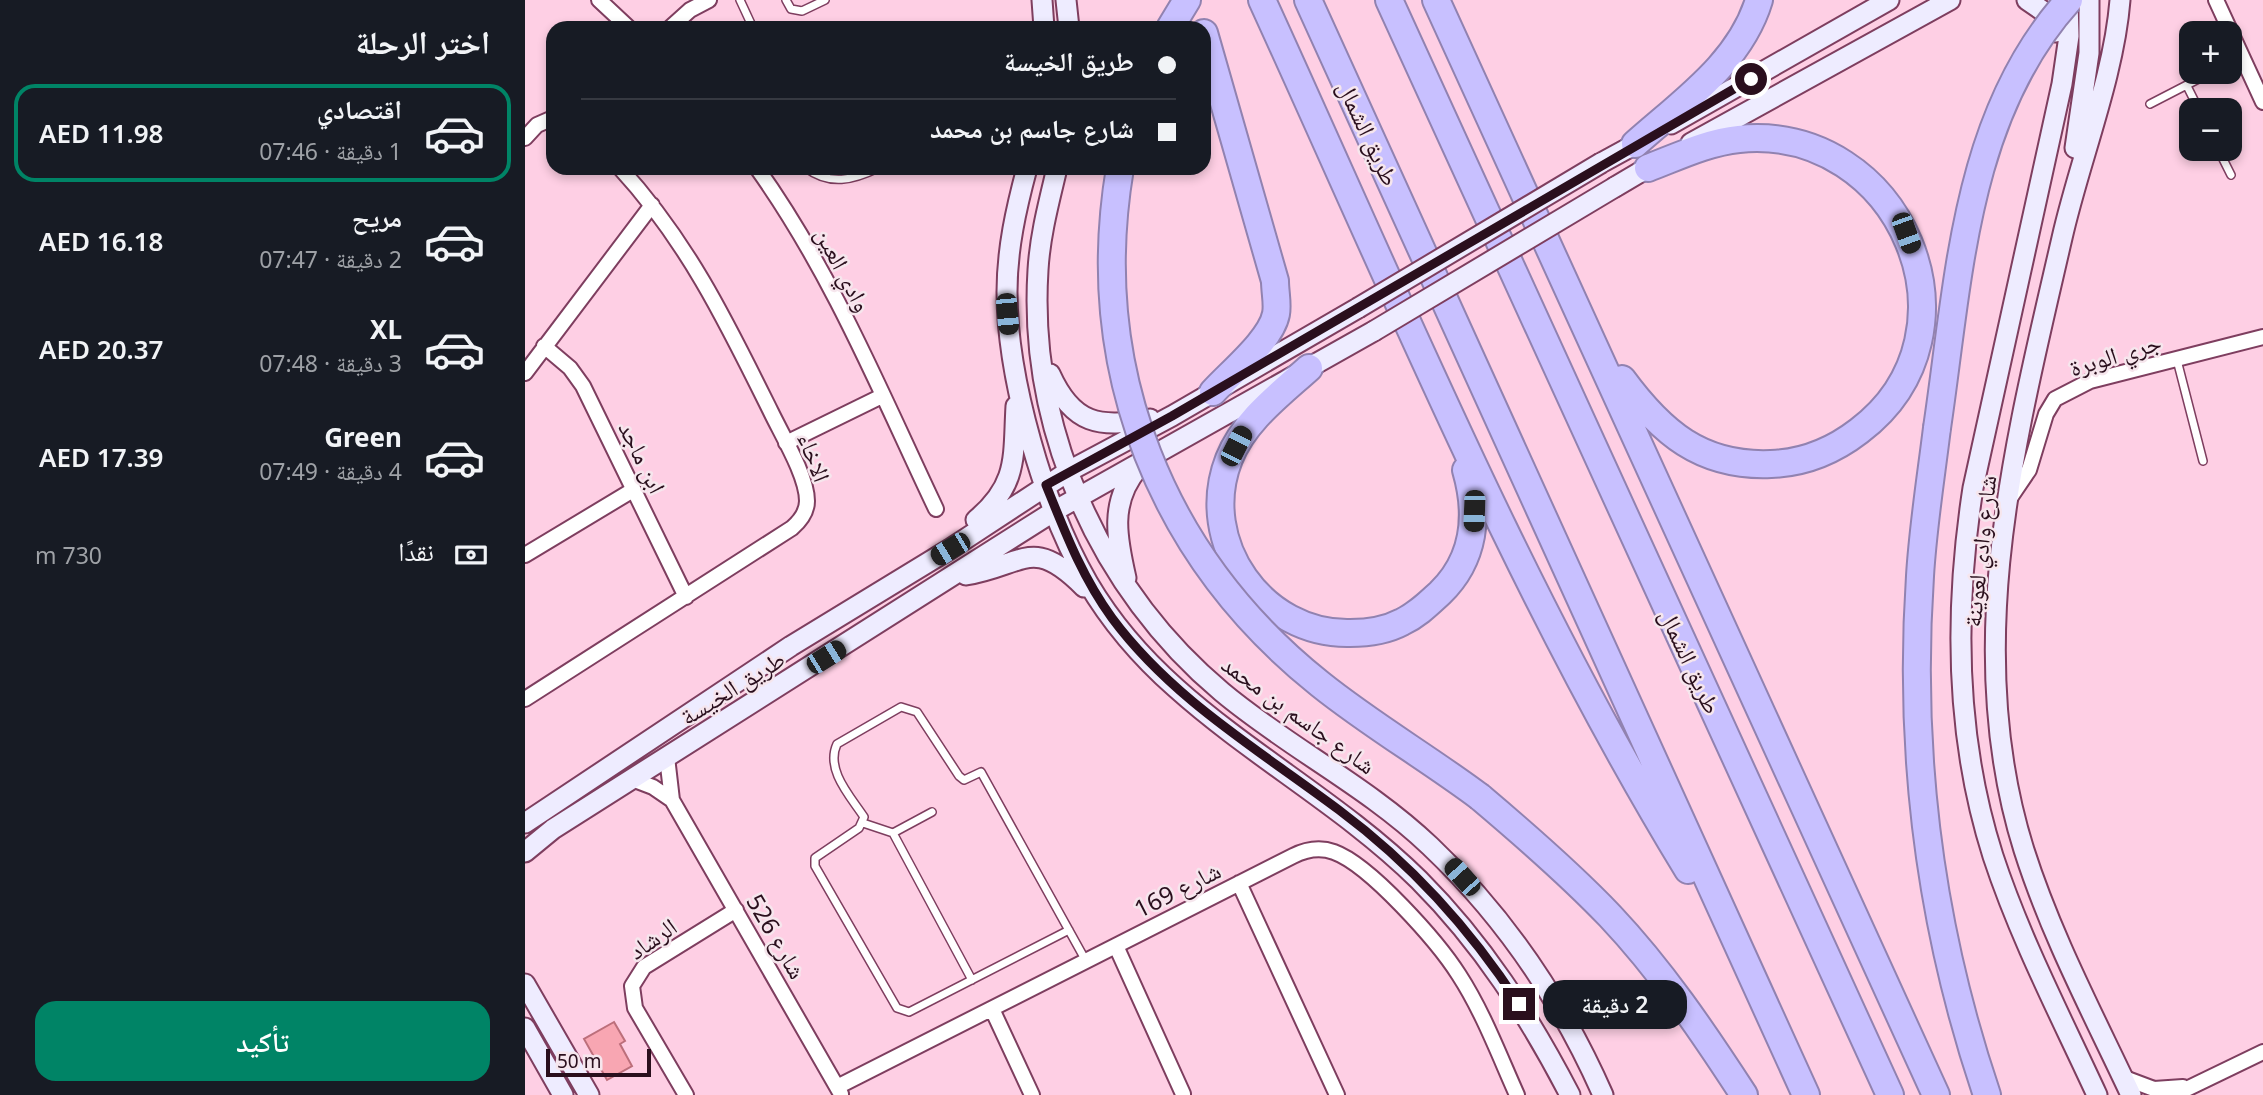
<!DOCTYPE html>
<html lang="ar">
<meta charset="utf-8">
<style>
:root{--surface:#171b24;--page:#242831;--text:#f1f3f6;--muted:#9ea1a6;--line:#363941;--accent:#008466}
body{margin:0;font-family:"Noto Sans","Noto Naskh Arabic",sans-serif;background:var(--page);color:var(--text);direction:rtl;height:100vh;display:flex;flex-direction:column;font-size:26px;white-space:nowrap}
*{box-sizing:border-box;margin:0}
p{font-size:23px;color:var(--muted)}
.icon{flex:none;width:38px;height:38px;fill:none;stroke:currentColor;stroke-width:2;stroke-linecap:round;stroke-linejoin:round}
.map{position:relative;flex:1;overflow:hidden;direction:ltr}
.panel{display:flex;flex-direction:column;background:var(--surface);width:525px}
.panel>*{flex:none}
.guide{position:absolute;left:21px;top:21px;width:665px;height:154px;border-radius:21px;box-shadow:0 4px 10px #0003;direction:rtl;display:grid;align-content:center;height:154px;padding:0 35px;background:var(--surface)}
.buttons{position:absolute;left:1654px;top:21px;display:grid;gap:14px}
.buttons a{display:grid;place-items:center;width:63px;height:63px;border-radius:14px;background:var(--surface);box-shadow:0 4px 10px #0003;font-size:35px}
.scale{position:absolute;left:21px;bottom:18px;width:105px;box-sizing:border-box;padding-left:7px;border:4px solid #2a0f1d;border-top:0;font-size:19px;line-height:24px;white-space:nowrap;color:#2a0f1d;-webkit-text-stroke:5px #f6e6ed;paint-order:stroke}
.end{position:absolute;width:32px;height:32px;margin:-16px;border:9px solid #2a0f1d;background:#fff;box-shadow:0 0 0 4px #fff}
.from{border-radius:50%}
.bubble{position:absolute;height:49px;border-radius:21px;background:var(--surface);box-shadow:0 4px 10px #0003;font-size:23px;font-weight:600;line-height:49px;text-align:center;direction:rtl}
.car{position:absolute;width:21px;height:42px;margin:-21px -10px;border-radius:9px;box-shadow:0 0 5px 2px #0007;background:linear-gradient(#222 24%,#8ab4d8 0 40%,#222 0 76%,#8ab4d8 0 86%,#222 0)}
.guide b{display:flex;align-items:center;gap:24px;height:66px;font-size:26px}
.guide b+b{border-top:2px solid var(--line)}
.guide i{width:18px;height:18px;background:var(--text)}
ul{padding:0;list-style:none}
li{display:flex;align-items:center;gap:21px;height:98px;margin:0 14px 10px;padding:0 21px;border:4px solid transparent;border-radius:21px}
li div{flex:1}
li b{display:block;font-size:26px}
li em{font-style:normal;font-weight:600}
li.active{border-color:var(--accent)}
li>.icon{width:63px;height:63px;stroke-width:1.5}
h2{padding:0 35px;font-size:32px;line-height:84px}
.pay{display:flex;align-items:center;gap:18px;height:77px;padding:0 35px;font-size:26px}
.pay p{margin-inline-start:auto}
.action{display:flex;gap:14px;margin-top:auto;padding:14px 35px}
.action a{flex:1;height:80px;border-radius:21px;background:var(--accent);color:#fff;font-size:28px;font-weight:600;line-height:80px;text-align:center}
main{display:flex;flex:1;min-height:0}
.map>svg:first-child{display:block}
.building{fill:#f8a6b2;stroke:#bc6f7b;stroke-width:2}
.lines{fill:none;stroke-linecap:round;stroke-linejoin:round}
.lane-casing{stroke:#7e3e5f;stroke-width:10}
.street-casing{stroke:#7e3e5f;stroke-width:18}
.secondary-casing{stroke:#7e3e5f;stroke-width:23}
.highway-casing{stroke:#9182b0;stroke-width:30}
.lane{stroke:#fff;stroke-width:7}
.street{stroke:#fff;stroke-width:14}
.secondary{stroke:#eeecff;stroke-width:19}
.highway{stroke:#c8c0ff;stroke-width:26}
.secondary-bridge-casing{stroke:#7e3e5f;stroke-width:23;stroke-linecap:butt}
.highway-bridge-casing{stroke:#9182b0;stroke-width:30;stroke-linecap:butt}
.secondary-bridge{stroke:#eeecff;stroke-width:19}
.highway-bridge{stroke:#c8c0ff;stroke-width:26}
.route{stroke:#2a0f1d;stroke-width:9}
.labels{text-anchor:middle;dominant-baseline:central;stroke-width:5;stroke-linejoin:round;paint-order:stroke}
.street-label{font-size:24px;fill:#2a0f1d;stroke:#f6e6ed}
</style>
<main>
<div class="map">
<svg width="1738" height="1095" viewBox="0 0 1738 1095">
<rect width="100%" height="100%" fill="#fecfe4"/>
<path class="building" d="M89,1022L100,1041L95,1044L107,1066L82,1080L59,1039Z"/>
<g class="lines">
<defs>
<path id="lane" d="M215,0L228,28
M261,0L266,9L277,11L300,0
M1662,86L1674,110
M1625,104L1687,72
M1693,149L1706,175
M281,168C305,186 328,180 353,168
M1652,360L1678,461
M338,823L368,833L447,980
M368,833L407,812
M544,930L384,1012L372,1008L290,866V858L334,828L339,817C326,797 300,770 312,744L376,707L392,712L434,776L439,780L456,772L561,961"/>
<path id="street" d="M74,0L104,28
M1691,0L1738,102
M145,28L165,10L184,0
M0,138L12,125L28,118
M232,168C307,273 356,393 411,509
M19,346L45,368L58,386L161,597
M0,373L127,205
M261,443L357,396
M1485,498L1504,470L1521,414L1530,399L1565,381L1738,337
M0,555L108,490
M0,699L267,528C275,521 282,513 282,501C282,476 257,435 246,412C202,323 163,242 95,168
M142,757L147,800L316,1094
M107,779L128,787L147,800
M714,883L812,1095
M591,946L658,1094
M467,1009L507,1095
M1597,1077L1629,1089L1658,1087
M312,1087L768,856C782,849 795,847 809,852C845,865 913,942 934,975C958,1012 974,1055 992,1095
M161,1095L110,1008L107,986L119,967L211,910
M1649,1095L1738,1052"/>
<path id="secondary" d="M517,0L519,28
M541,0L544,28
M1502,0L1518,11L1531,32
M1543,0L1544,36L1537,84L1448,488C1429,611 1430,737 1468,856C1495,938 1536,1017 1572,1095
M1595,0C1589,77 1554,162 1537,238C1491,438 1435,647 1499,850C1526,935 1568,1014 1606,1095
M1146,124L1364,0
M1166,143L1425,0
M1550,148L1564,53V0
M1076,163L1120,139
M502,168C491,209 482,249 482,292C482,379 519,507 563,583C586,622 617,658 651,688C728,757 820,807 894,880C957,943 1004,1016 1045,1095
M532,168C524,202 515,235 513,270C503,429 575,590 697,692C764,748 842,786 905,846C979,916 1037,1002 1078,1095
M1090,187L1134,161
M525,374C548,425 574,428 625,419
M451,520C494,484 488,456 491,406
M441,575C500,565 507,535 559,587
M601,578C592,539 584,502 613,468
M0,823L266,646L425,549L544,471L647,416L833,308
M0,852L28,829L531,510L849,331
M0,984L64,1095
M0,1028L38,1095"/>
<path id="highway" d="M737,0C871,293 995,595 1163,870
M783,0L1281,1095
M864,0L1365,1095
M911,0L1411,1095
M645,28L662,0
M679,33L750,281C750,292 753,304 751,314C746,340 706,372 688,392
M1110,144C1157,102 1215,63 1234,0
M784,368C754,395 719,421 704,459C671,543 738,635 825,633C842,633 862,630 877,622C892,615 903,604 915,593C950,559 954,515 941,470
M1097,379C1136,432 1176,467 1246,464C1279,463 1308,451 1334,431C1465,332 1375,123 1214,139C1183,142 1152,157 1123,168
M1412,428C1406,477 1398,526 1395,576C1383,753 1405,927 1462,1095
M955,797C1000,835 1044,873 1085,916C1136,970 1178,1032 1219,1095"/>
</defs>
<use href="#lane" class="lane-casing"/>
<use href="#street" class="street-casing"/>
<use href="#secondary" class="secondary-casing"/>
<use href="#highway" class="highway-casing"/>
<use href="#lane" class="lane"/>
<use href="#street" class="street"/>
<use href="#secondary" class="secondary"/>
<use href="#highway" class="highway"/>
<defs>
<path id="secondary-bridge" d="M833,308L1076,163
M849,331L1090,187"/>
<path id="highway-bridge" d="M595,168C561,369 636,557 795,684C846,725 903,758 955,797
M1412,428C1434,281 1439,116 1544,0"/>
</defs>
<use href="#secondary-bridge" class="secondary-bridge-casing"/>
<use href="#highway-bridge" class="highway-bridge-casing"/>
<use href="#secondary-bridge" class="secondary-bridge"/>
<use href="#highway-bridge" class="highway-bridge"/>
</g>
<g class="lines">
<path class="route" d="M994,1004C946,930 885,863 814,810C734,750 647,699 587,618C557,577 540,532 521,485L647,416L1226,79"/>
</g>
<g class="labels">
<g class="street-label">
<text transform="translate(844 133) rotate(65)">طريق الشمال</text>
<text transform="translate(319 269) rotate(62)">وادي العين</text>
<text transform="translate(1590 354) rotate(-17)">جري الوبرة</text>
<text transform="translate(118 457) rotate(64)">ابن ماجد</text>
<text transform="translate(290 457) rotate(69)">الاخاء</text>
<text transform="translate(1454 551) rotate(-84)">شارع وادي لعوينة</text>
<text transform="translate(1166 661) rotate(65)">طريق الشمال</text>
<text transform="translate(207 687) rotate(-32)">طريق الخيسة</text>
<text transform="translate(774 714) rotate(36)">شارع جاسم بن محمد</text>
<text transform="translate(652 889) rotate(-27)">شارع 169</text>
<text transform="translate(252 936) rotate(60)">شارع 526</text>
<text transform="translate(127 938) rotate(-35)">الرشاد</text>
</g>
</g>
</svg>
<div class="buttons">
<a>+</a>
<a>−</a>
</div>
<div class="scale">50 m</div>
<i class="end from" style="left:1226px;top:79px"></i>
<i class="end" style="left:994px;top:1004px"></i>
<div class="bubble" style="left:1018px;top:980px;width:144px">2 دقيقة</div>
<i class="car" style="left:1381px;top:233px;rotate:160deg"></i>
<i class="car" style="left:482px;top:314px;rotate:175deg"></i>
<i class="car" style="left:711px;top:446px;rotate:27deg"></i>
<i class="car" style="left:949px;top:511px;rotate:182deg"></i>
<i class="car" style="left:425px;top:549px;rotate:239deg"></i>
<i class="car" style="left:301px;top:657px;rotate:58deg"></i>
<i class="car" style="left:937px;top:877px;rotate:318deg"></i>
<div class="guide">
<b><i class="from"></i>طريق الخيسة</b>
<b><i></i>شارع جاسم بن محمد</b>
</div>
</div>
<section class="panel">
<h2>اختر الرحلة</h2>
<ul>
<li class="active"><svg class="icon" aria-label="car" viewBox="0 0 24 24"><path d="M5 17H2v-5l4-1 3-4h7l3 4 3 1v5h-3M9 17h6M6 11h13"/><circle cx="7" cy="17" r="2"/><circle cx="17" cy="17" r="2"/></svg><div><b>اقتصادي</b><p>1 دقيقة · 07:46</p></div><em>AED 11.98</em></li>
<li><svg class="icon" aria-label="car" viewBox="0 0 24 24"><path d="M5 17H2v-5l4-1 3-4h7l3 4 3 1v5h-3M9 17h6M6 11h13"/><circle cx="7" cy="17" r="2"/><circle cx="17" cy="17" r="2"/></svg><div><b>مريح</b><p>2 دقيقة · 07:47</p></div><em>AED 16.18</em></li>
<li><svg class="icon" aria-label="car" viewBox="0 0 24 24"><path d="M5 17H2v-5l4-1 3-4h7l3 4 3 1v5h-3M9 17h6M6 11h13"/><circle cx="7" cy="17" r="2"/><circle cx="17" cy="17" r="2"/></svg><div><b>XL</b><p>3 دقيقة · 07:48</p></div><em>AED 20.37</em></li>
<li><svg class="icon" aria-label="car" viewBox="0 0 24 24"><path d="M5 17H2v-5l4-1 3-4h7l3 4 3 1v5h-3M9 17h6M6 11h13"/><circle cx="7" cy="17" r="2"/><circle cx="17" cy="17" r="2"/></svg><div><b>Green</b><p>4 دقيقة · 07:49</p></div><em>AED 17.39</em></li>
</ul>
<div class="pay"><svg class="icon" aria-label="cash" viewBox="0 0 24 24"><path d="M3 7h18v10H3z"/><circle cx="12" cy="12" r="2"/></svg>نقدًا<p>730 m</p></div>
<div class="action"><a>تأكيد</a></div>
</section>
</main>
